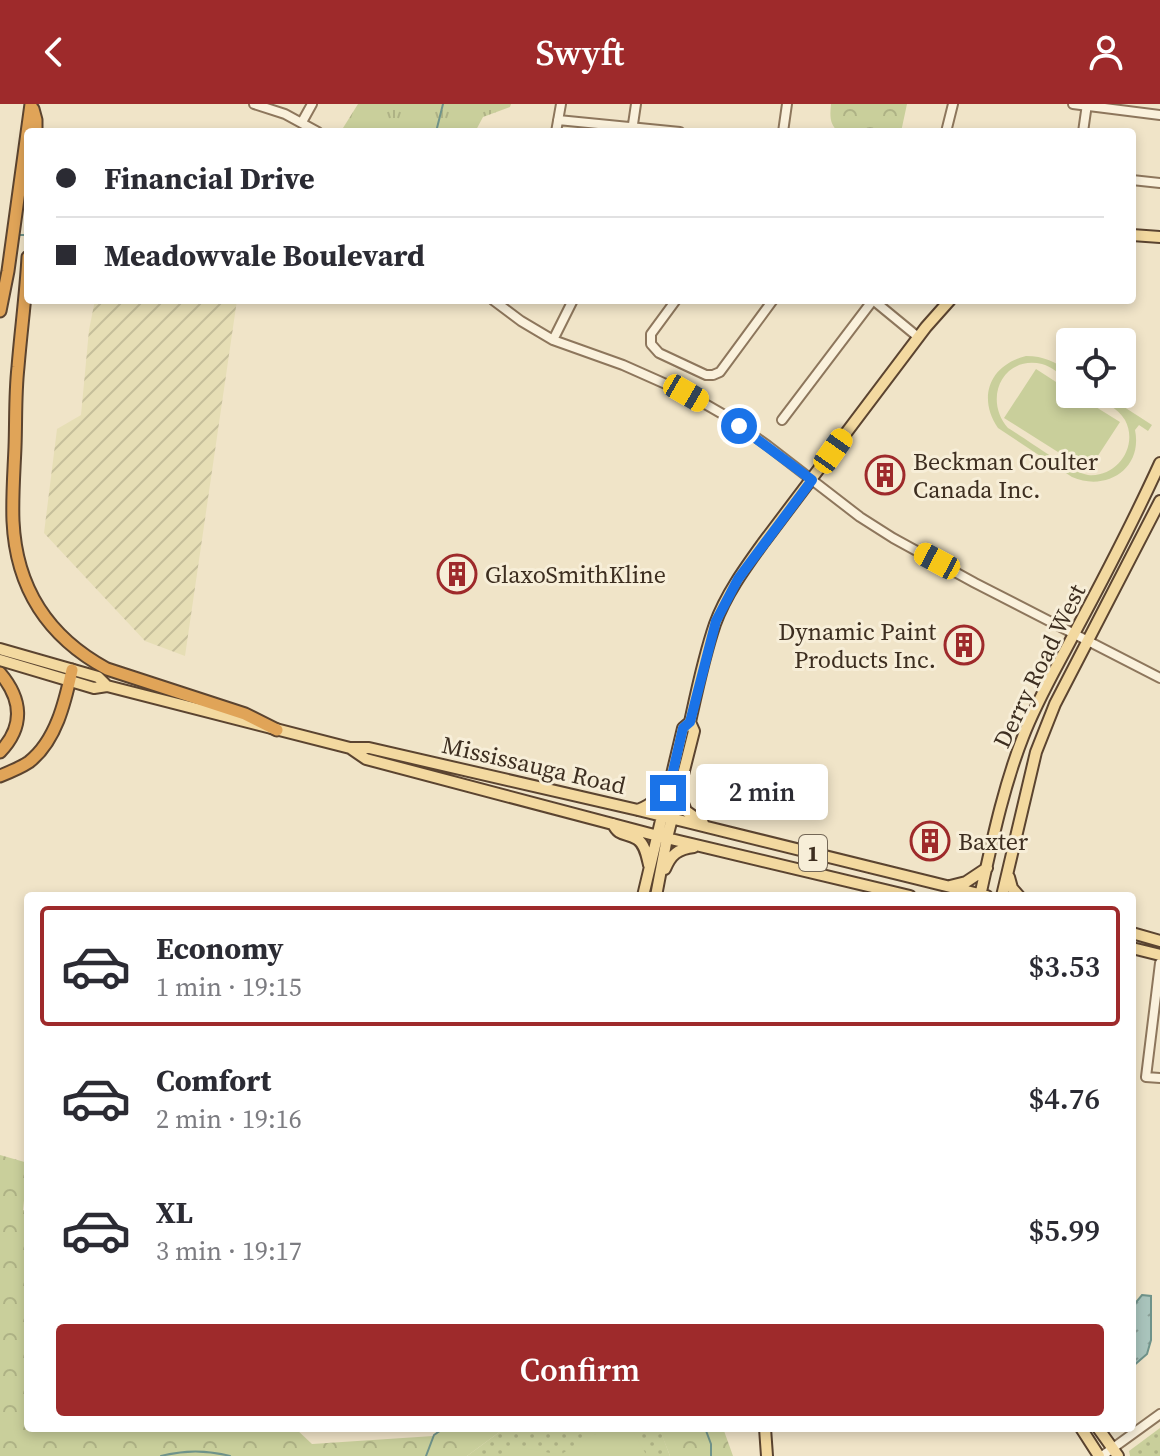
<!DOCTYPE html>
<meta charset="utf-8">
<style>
:root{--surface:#fff;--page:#f7f7f7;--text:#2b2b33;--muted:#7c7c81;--line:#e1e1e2;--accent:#9e2a2b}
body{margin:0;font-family:"Source Serif 4",serif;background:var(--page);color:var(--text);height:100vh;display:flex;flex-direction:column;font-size:30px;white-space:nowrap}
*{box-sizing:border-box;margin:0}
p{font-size:26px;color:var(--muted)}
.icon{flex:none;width:44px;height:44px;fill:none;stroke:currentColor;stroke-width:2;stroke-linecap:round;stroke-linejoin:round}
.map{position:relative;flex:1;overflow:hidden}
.drawer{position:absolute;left:24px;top:788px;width:1112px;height:540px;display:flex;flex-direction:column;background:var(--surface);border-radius:8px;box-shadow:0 4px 12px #0003}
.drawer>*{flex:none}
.banner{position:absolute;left:24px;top:24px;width:1112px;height:176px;border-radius:8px;box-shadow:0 4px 12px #0003;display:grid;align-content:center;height:176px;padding:0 32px;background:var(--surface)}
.buttons{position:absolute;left:1056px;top:224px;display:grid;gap:16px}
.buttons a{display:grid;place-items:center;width:80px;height:80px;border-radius:8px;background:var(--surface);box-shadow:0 4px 12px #0003;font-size:40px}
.end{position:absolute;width:36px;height:36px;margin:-18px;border:10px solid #1a73e8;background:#fff;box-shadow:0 0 0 4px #fff}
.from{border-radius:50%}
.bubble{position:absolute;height:56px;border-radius:8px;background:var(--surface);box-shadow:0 4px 12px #0003;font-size:26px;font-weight:600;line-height:56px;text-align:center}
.car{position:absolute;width:24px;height:48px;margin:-24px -12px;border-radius:10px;box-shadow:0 0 6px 2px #0007;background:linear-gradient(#f5c518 24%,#345 0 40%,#f5c518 0 76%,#345 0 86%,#f5c518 0)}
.banner b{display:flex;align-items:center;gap:28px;height:76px;font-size:30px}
.banner b+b{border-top:2px solid var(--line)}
.banner i{width:20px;height:20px;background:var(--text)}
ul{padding:14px 0 0;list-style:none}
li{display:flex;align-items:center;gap:24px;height:120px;margin:0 16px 12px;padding:0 16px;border:4px solid transparent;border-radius:8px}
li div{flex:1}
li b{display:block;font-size:30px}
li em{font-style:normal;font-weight:600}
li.active{border-color:var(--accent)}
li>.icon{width:72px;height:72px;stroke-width:1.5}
.cta{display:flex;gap:16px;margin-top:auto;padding:16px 32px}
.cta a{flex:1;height:92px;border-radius:8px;background:var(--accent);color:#fff;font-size:32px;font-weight:600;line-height:92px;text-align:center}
header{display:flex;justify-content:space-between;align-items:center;height:104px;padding:0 32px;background:var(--accent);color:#fff;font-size:36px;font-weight:600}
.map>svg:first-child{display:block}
.farmland{fill:url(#farmland-furrows)}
.grass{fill:url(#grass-tufts)}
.forest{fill:url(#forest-crowns)}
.park{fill:url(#park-dots)}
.garden{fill:#c9cf9b}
.water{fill:url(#water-ripples);stroke:#6f938a;stroke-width:2}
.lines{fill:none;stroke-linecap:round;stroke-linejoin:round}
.stream{stroke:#6f938a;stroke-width:2}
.minor-casing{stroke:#8d765c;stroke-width:12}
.major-casing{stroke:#5b4430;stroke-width:14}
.highway-casing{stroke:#5b4430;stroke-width:15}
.minor{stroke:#faf1dc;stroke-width:8}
.major{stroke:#f3d9a0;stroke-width:10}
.highway{stroke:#e0a458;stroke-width:11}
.route{stroke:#1a73e8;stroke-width:10}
.labels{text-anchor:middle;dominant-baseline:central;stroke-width:6;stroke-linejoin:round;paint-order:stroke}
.shield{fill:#f7eed8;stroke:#756857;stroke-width:2}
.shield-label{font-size:22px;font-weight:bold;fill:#3d2e20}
.poi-label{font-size:24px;fill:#3d2e20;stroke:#f7eed8;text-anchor:start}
.street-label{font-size:24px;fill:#3d2e20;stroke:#f7eed8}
</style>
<header><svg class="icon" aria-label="back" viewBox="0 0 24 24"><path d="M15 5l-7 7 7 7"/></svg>Swyft<svg class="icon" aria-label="person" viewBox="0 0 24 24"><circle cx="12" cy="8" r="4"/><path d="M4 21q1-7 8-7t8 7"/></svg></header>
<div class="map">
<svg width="1160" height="1352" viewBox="0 0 1160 1352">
<defs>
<pattern id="farmland-furrows" width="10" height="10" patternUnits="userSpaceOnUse" patternTransform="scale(2)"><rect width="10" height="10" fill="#e6deb5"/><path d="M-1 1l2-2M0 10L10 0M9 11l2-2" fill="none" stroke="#c6bf9b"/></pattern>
<pattern id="grass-tufts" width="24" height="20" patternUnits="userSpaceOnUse" patternTransform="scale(2)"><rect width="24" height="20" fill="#c9cf9b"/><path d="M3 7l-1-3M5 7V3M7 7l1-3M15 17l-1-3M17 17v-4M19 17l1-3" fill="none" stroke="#aeb285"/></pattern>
<pattern id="forest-crowns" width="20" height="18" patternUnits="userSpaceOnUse" patternTransform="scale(2)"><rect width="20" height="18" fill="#c9cf9b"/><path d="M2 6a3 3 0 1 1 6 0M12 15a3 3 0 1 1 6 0" fill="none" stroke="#aeb285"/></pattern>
<pattern id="park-dots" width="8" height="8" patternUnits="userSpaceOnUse" patternTransform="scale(2)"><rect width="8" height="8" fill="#c9cf9b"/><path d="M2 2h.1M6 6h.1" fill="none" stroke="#aeb285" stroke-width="1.8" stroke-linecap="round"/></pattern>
<pattern id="water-ripples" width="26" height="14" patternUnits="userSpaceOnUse" patternTransform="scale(2)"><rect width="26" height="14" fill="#a9c4bc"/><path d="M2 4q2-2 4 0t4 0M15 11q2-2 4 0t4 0" fill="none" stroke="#8ba098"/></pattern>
</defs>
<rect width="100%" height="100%" fill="#f0e4c8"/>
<path class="farmland" d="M95,196H237L185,552L145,537L44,429L57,325L81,311L89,226Z"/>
<path class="grass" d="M358,0H511L510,3L483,13L475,28H348L343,24Z"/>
<path class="forest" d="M831,0H907L901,28H839C829,21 830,11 831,0Z
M0,1051L28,1059L23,1106L28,1107V1324H295L312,1340L433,1332L443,1324H505L467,1352H0Z
M656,1324H723L733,1352H670L661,1329Z"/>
<path class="park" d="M505,1324H656L661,1328L670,1352H467Z
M1160,1324V1352H1130L1129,1347Z"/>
<path class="garden" d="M1026,252C1044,252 1055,258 1070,268V277C1061,271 1052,263 1042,260C1002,251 983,296 1008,324C1025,334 1072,369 1088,371C1117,374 1139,342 1125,316C1118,304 1102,297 1090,290H1104L1152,321L1148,327L1139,321L1135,326C1143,365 1106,388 1072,373L998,324C977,293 990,261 1026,252Z
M1036,265L1070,287V290H1075L1120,318L1088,367L1004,314Z
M606,1324H631L647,1352H564L563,1349Z
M523,1344L556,1350L555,1352H499L509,1347Z"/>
<path class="water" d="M1142,1191L1151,1192V1236L1147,1250L1132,1263V1203Z"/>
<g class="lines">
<path class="stream" d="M436,28L443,0
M17,131H28
M705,1324L711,1340V1352
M161,1352C184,1346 207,1346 230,1352
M426,1352L434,1331L444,1324"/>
<defs>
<path id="minor" d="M254,0L285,10L318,28
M1073,0L1160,11
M558,16L680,28
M302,18L312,0
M632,27L636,0
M556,28L561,0
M783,28L787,0
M946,28L953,0
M1083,28L1087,0
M1132,76L1160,79
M493,196L521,217L553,236L623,261L686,289L726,312L768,342L860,413L893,434L975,479L1160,574
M676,196L651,230V240L659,249L706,271H713L720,268L773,196
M873,196L918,233
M553,236L573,196
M782,316L873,196
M1160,859L1146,973L1160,974
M1102,1352L1160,1310"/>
<path id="major" d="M1132,131L1160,133
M0,545L98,573L107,582
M0,556L94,584L107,582L350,644H369L638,706L987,792
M350,644L366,655L658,732L910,792
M679,689L686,707L703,719
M638,706C653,700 660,693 665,677
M613,720C619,733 626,728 637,735C645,740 647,752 649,761
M665,765C671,750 678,745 694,743
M1009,773L1012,784L1019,792
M950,782L966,778L987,764
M643,792L683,624L690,618C697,586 704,552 715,520C726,490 745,464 763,439L926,223L950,196
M656,792L667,734L694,627L690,618
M980,792C992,738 1003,684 1023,633C1037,596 1057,563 1075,528C1105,472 1134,416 1160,359
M1002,792L1036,648L1055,600L1160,397
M1132,829L1160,837
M1132,844L1160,851
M765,1324L767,1352
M1081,1324L1099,1352
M1098,1324L1118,1352"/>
<path id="highway" d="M33,5L36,16V28
M28,153C26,190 21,226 18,263C15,290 16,317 15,343C14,368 12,393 13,417C16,484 48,533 107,565L245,610L277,626
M0,207L8,167L31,0
M0,569C22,595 25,622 0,648
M0,672C10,668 20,664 29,658C56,637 65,598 72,566"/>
</defs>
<use href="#minor" class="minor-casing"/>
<use href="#major" class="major-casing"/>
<use href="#highway" class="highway-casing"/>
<use href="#minor" class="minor"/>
<use href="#major" class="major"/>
<use href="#highway" class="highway"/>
</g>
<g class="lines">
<path class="route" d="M668,689L683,624L690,618L716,517L738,475L812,376L739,322"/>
</g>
<defs>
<symbol id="building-ring" viewBox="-11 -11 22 22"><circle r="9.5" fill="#f7eed8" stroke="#9e2a2b" stroke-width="1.5"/><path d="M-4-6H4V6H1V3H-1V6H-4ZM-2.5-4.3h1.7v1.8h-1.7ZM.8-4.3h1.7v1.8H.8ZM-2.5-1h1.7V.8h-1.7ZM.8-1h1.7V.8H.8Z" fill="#9e2a2b"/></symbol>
</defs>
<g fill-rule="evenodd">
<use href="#building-ring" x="863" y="349" width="44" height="44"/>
<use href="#building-ring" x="435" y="448" width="44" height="44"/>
<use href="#building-ring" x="942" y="519" width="44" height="44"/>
<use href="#building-ring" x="908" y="715" width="44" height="44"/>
</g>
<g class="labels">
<rect class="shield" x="799" y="731" width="28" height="36" rx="6"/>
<g class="shield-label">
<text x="813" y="749">1</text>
</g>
<g class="poi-label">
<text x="913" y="357">Beckman Coulter<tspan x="913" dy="28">Canada Inc.</tspan></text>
<text x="485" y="470">GlaxoSmithKline</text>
<text x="936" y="527" text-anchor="end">Dynamic Paint<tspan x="936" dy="28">Products Inc.</tspan></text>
<text x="958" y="737">Baxter</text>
</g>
<g class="street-label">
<text transform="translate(1039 562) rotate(-64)">Derry Road West</text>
<text transform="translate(534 661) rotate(13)">Mississauga Road</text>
</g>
</g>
</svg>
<div class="buttons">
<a><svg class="icon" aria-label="locate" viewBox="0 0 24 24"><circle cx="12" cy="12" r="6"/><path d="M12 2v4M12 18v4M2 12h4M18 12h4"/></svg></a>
</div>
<i class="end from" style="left:739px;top:322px"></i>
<i class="end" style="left:668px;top:689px"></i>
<div class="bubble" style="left:696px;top:660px;width:132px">2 min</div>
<i class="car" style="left:686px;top:289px;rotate:120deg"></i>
<i class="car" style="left:833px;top:347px;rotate:35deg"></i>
<i class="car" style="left:937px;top:457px;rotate:298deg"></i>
<div class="banner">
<b><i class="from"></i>Financial Drive</b>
<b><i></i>Meadowvale Boulevard</b>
</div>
<section class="drawer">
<ul>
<li class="active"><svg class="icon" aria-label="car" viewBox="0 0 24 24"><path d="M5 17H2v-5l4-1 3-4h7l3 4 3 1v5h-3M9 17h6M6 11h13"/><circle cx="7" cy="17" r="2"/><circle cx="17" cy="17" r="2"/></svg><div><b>Economy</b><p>1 min · 19:15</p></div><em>$3.53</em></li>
<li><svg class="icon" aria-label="car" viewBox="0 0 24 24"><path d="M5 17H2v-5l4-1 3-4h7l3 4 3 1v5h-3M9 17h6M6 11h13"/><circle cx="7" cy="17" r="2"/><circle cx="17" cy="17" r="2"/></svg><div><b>Comfort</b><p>2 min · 19:16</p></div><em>$4.76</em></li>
<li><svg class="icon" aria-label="car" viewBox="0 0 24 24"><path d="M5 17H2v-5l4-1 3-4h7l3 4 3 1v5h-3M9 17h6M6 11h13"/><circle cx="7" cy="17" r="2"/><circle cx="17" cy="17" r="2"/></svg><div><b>XL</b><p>3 min · 19:17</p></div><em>$5.99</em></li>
</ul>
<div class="cta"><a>Confirm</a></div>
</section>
</div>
